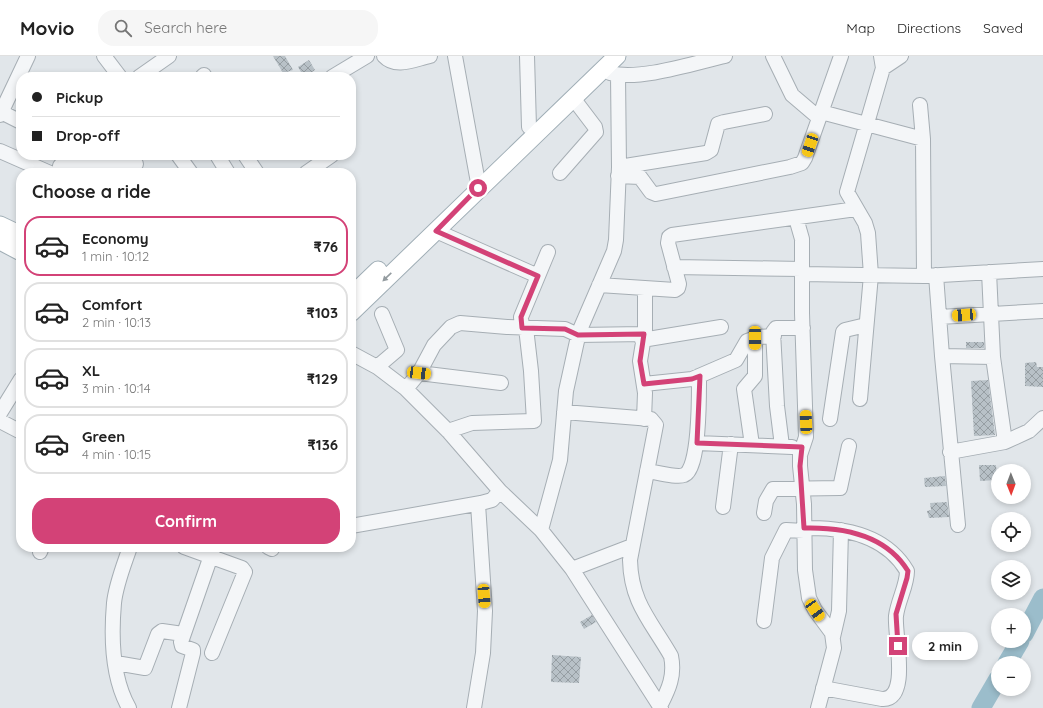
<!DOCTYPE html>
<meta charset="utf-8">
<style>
:root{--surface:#fff;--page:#f6f6f6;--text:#222;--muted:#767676;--line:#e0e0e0;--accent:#d34277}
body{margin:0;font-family:Quicksand,sans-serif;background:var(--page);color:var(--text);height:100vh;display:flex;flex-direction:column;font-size:15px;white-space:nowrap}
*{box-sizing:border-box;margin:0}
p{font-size:13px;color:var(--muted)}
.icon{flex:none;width:22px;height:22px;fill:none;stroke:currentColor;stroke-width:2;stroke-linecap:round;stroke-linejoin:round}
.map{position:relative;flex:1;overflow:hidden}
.panel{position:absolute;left:16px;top:112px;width:340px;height:384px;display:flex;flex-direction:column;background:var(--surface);border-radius:16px;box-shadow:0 2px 6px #0003}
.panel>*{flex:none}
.top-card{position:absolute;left:16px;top:16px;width:340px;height:88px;border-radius:16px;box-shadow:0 2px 6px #0003;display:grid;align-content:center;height:88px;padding:0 16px;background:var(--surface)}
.needle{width:26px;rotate:179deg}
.buttons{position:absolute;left:991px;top:408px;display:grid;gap:8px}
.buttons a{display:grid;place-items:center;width:40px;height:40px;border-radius:50%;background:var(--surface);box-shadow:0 2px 6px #0003;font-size:20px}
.end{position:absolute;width:18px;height:18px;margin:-9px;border:5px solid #d34277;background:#fff;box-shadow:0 0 0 2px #fff}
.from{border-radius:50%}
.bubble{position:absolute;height:28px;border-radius:14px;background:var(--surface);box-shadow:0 2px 6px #0003;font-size:13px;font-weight:800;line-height:28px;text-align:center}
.car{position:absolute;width:12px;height:24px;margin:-12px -6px;border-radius:5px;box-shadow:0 0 3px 1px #0007;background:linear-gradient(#f5c518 24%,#345 0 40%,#f5c518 0 76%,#345 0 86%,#f5c518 0)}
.top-card b{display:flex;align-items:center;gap:14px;height:38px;font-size:15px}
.top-card b+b{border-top:1px solid var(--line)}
.top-card i{width:10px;height:10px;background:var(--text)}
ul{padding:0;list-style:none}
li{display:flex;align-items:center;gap:12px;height:60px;margin:0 8px 6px;padding:0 8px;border:2px solid var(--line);border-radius:16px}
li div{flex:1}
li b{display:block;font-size:15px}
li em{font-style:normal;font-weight:800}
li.active{border-color:var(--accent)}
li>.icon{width:36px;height:36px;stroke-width:1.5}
h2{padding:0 16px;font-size:18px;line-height:48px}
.cta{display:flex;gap:8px;margin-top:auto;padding:8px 16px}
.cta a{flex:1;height:46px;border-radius:16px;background:var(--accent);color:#fff;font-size:16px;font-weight:800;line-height:46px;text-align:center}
header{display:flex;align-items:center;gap:24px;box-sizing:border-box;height:56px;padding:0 20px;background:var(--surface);border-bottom:1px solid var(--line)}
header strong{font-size:19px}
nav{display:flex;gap:22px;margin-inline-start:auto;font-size:14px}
.search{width:280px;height:36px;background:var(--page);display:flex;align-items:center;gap:10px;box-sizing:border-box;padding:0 14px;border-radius:16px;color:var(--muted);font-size:15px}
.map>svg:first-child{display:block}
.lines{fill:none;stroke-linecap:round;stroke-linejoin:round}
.river{stroke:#9bbdcb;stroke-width:19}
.building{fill:url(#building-cross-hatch)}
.minor-casing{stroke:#a6aeb4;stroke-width:16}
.major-casing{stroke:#a0aeb6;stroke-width:19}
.minor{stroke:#f4f6f8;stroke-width:14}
.major{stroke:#fff;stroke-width:17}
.oneway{fill:#949ca0}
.route{stroke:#d34277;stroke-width:5}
</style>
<header>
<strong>Movio</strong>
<div class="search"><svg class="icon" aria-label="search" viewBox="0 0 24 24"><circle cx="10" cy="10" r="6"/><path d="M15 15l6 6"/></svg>Search here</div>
<nav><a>Map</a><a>Directions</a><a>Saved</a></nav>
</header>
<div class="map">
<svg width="1043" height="652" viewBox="0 0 1043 652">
<defs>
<pattern id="building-cross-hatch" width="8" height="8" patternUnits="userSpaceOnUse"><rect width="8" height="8" fill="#b8c1c7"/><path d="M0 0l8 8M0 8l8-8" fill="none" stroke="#969ea3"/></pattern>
</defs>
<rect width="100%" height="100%" fill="#e1e6ea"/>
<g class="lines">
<path class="river" d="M1024,578L1043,542
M1007,607L1020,585
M981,652L998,623"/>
</g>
<path class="building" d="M273,0H285L293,14L283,17Z
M309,4L315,14L304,21L298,11Z
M966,286H984V292H966Z
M1036,306L1037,311H1043V331L1025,330V307Z
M988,324L995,379L974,380L971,325Z
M979,409H996L997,424L980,425Z
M945,420L946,430L925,431L924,422Z
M947,446L949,461L929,462L927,455L931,454L930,447Z
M592,559L596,566L584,573L580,566Z
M552,599L581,601L579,627L551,626Z"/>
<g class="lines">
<defs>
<path id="minor" d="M104,0L120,21
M384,0C396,13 415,3 430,0
M455,0L479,132
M527,0L529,71
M773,0L792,39L819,62
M883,12L901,0
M610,17C640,25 694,7 725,0
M139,21L169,0
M202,21L204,19
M332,21L367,0
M920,49L923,83L924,220
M1,56L21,66
M821,56L923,83
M0,59L28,0
M0,95L50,117
M178,99L191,117
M217,99L228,117
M245,99L257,117
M619,111L706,97L711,94L718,68L724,66L765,58
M59,117L60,110L63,107L136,108
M306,117L332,99
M560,117L596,76L595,71L573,42
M618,120L640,121L651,136L656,138L790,111L802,107L805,102L841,0
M796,162L802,183V257L806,381L800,399V410L804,448L805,514L809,542L815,554L832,577L834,592L818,652
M436,175L538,220
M674,211L802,213
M989,216L993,301L1005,386
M802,218L924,220L1043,213
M936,219L942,300L958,469
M599,229L675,234L678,232L679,228L668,187L669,181L672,179L856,153
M939,261L1043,255
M522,272L521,261L548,196
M642,284L721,271
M351,297L377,311L406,333L448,375L500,435L541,474L572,513L661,652
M942,300L993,301
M377,311L397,294L382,258
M419,317L501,327
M644,328L692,323L736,304L747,285L758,281L774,280
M406,333L419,317L434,289L451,271L460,267L507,271L565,273L578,279L644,278
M860,343L871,219L868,177L865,167L847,136L883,12L881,0
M564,356L651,363L656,369L630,504C631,547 651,565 671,600C675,619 669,633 660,650
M0,357L21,323
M644,363L645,337L640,305L645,274V232
M830,363L843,276L845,274L866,269
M0,365L21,376
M448,375L472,367L534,365L531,315L526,272
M697,387L792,391
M752,389L744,333L755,320V282
M782,390L777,350L773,276L776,272H803
M950,396L1005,386L1029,375L1043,362
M647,415C656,416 677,422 684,419C700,414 699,336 699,320
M723,451L731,388
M764,457L766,445L773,433L840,432L849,390
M351,470L481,447L492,444L500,435
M804,472C843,471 886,479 907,515C907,530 898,544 896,560C894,577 911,645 882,643L823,632
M541,474L560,404L566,335L579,276L614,195L616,184L619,111L618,19
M184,491L242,512L245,516L212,597
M268,491L272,493
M40,496L42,491
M572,513L632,490
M764,565L772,502L786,474L804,475
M833,581L839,555L841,474
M116,607L145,612L158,578L162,575L183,578
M129,652C112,622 111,581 114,547C116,528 124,509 130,491
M179,652L193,597V594L182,590L181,586L214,491
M474,652L483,597L485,555L478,448"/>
<path id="major" d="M0,169L21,179
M0,185L21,196
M351,240L378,214
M351,257L617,0"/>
</defs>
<use href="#minor" class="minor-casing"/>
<use href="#major" class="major-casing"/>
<use href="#minor" class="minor"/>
<use href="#major" class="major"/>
</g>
<defs><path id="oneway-solid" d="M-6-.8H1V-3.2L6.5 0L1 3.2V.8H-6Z"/></defs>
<use class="oneway" href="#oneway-solid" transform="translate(387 221) rotate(136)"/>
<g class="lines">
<path class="route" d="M478,132L436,175L538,220L521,261L522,272L565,273L578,279L644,278L640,305L644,328L692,323L700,320L697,387L802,391L800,410L804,472C843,471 886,479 908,515L907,522L896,558L898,590"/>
</g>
</svg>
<div class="buttons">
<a><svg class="needle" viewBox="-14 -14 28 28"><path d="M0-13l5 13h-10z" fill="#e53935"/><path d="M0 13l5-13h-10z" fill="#767676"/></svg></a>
<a><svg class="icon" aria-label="locate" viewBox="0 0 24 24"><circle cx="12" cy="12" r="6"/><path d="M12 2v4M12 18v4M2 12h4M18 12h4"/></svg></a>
<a><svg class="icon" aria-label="layers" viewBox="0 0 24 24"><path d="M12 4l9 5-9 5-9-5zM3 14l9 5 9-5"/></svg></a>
<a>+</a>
<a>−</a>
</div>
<i class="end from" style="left:478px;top:132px"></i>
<i class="end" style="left:898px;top:590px"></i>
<div class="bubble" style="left:912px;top:576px;width:66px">2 min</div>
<i class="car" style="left:810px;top:89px;rotate:199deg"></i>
<i class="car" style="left:964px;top:259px;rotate:266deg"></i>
<i class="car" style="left:755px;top:282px;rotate:180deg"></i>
<i class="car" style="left:419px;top:317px;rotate:97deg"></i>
<i class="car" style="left:806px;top:366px;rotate:358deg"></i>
<i class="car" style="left:484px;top:540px;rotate:176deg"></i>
<i class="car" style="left:815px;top:554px;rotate:145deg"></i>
<div class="top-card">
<b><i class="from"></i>Pickup</b>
<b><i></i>Drop-off</b>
</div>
<section class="panel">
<h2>Choose a ride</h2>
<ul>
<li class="active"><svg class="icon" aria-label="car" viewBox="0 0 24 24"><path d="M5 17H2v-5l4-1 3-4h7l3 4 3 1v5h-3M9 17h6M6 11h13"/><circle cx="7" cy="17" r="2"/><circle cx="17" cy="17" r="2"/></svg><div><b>Economy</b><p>1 min · 10:12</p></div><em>₹76</em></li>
<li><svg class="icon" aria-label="car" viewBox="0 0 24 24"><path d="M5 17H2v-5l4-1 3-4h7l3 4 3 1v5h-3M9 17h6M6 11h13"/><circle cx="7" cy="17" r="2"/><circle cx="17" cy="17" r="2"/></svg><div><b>Comfort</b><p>2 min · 10:13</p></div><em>₹103</em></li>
<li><svg class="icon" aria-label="car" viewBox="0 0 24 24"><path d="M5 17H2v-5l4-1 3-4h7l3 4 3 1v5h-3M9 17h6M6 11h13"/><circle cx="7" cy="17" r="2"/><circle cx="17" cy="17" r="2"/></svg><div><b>XL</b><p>3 min · 10:14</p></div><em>₹129</em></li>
<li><svg class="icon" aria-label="car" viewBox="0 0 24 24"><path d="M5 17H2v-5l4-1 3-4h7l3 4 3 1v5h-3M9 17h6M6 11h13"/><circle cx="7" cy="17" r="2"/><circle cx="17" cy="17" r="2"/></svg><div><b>Green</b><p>4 min · 10:15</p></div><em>₹136</em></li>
</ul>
<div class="cta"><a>Confirm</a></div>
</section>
</div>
